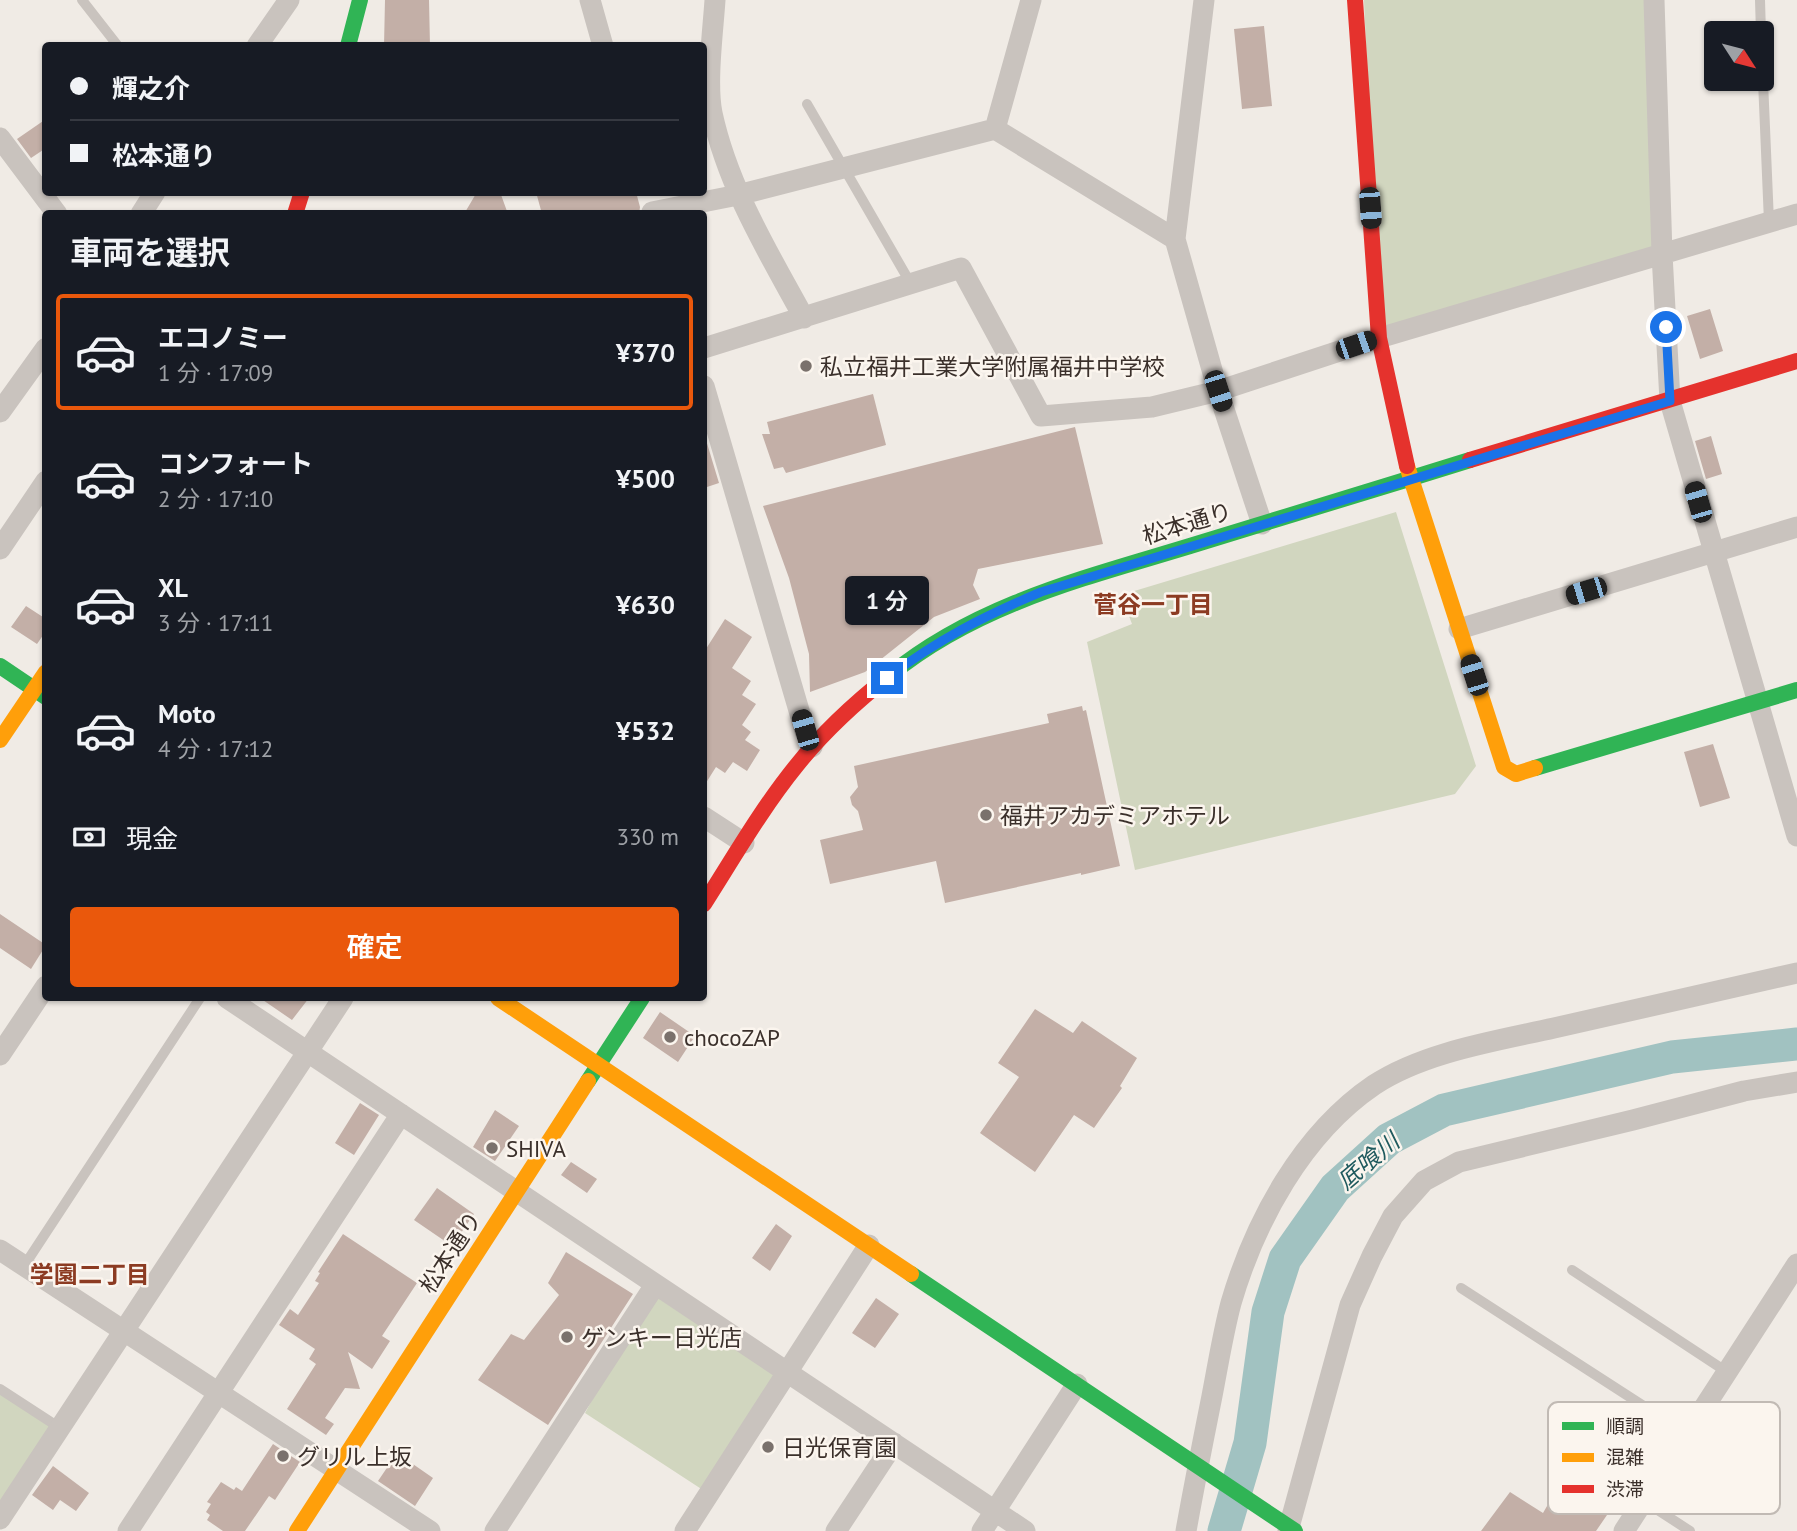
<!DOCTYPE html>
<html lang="ja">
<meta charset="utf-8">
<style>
:root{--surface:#171b24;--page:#20242c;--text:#f1f3f6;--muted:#9ea1a6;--line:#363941;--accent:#ea580c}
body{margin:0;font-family:"PT Sans","Noto Sans JP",sans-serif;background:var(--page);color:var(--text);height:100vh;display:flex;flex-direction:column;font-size:26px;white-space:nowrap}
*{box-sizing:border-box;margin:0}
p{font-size:23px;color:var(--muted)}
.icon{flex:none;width:38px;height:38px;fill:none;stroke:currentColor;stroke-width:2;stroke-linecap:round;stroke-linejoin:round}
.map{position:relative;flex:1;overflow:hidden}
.drawer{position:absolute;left:42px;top:210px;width:665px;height:791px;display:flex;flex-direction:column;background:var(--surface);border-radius:7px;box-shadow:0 2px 5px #0004}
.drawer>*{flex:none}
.guide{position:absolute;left:42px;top:42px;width:665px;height:154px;border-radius:7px;box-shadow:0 2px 5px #0004;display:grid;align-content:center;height:154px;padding:0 28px;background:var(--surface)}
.needle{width:46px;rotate:126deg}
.tools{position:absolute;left:1704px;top:21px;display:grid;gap:14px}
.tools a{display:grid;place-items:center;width:70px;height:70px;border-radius:7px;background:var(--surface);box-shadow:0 2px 5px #0004;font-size:35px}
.end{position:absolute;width:32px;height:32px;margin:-16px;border:9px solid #1a73e8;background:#fff;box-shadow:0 0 0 4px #fff}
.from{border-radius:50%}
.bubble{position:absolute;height:49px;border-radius:7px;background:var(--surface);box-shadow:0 2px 5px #0004;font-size:23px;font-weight:600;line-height:49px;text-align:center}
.car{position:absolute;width:21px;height:42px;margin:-21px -10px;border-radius:9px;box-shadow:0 0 5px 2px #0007;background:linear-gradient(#222 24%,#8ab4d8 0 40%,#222 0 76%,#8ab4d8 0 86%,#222 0)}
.guide b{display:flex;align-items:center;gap:24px;height:66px;font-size:26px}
.guide b+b{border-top:2px solid var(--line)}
.guide i{width:18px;height:18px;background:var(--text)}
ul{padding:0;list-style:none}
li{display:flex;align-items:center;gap:21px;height:116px;margin:0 14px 10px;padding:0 14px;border:4px solid transparent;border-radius:7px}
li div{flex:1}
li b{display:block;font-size:26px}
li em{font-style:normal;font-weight:600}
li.selected{border-color:var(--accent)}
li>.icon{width:63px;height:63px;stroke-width:1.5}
h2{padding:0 28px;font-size:32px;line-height:84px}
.pay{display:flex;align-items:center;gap:18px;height:77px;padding:0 28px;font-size:26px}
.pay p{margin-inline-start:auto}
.primary-button{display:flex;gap:14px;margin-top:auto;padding:14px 28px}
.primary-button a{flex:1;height:80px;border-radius:7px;background:var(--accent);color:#fff;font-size:28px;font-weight:600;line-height:80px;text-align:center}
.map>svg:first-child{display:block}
.green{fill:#d1d6bf}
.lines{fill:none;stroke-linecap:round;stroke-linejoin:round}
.river{stroke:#a1c2c1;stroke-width:33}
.building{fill:#c3afa7}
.lane{stroke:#c9c3be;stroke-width:10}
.street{stroke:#c9c3be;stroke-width:21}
.fast{stroke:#30b455;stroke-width:16}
.slow{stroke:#ff9f0a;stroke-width:16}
.jam{stroke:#e5322d;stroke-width:16}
.route{stroke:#1a73e8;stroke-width:9}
.poi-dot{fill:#7a716c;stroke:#fbf5ee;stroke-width:2.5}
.labels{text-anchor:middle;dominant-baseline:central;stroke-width:5;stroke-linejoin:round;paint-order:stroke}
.poi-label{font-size:23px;fill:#3b302b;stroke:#fbf5ee;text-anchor:start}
.street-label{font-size:23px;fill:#3b302b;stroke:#fbf5ee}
.neighbourhood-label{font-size:24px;font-weight:bold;fill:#8c3b22;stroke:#fbf5ee}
.water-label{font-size:24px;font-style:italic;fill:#1f5a5e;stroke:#fbf5ee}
.key{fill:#fbf5ee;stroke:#c1bab4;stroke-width:2}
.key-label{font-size:19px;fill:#3b302b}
</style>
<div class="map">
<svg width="1797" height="1531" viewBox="0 0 1797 1531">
<rect width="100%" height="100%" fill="#f0ebe5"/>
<path class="green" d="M1364,0H1645L1662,254L1379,338Z
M1396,512L1476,766L1455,794L1135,870L1087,642L1132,624L1121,595Z
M655,1285L787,1372L709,1494L585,1413Z
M0,1389L60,1428L0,1519Z"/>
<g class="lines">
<path class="river" d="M1224,1531L1250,1443L1268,1312L1285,1259L1335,1188L1389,1139L1444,1110L1672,1057L1797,1044"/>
</g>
<path class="building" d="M385,0H429L430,46H384Z
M1264,26L1272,106L1242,109L1234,29Z
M46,119V148L31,158L17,139Z
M477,192H500L508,214H464Z
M536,192H636L640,207L639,214H542Z
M1710,309L1723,351L1700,359L1687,316Z
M873,394L886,445L786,473L783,467L774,469L762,434H770L767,422Z
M1075,427L1103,544L978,569L973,585L980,599L934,617L865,672L810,692L809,654L789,578L763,506Z
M1711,436L1722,474L1706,479L1695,441Z
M704,440H706L719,483L704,488Z
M26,606L46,619V631L37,644L11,627Z
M725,619L752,637L732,668L751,681L742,695L756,704L742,725L751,732L745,740L760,750L747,771L733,762L725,773L716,767L704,786V652Z
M1082,706L1083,711L1086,710L1120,866L1081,875V873L945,903L936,861L830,884L820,840L863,830L858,811L852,805L850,797L858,787L854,766L1049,723L1047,714Z
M1713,744L1730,798L1700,807L1684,752Z
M0,914L46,945L31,969L0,948Z
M260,998H309L292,1020Z
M1035,1009L1073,1033L1082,1021L1137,1058L1120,1086L1122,1088L1094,1128L1074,1115L1035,1172L980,1133L1019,1077L998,1063Z
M660,1012L695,1036L678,1062L643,1038Z
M360,1103L379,1115L354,1155L335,1143Z
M495,1110L519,1126L495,1161L473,1147Z
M571,1162L597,1179L587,1193L561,1175Z
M437,1188L474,1214L452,1246L414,1220Z
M776,1224L792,1236L770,1271L752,1258Z
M343,1234L417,1283L382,1336L390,1341L372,1369L348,1352L360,1389L345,1388L325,1418L334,1424L326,1435L287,1409L316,1364L309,1359L315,1349L279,1325L290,1309L298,1315L319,1283L315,1281L320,1273L318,1272Z
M566,1252L633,1294L548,1425L478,1380L511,1334L524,1340L559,1295L548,1283Z
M876,1298L899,1314L875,1348L852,1333Z
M273,1444L300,1462L275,1500L269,1496L245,1531H223L207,1520L210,1515L206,1512L211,1504L207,1502L221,1482L234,1490L236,1487L242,1491Z
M397,1453L433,1478L415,1506L378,1481Z
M53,1466L89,1493L76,1511L60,1500L53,1510L32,1495Z
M1558,1487L1607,1515L1596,1531H1481L1510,1492L1543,1513Z"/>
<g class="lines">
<path class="lane" d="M82,0L118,46
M1760,0L1761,33
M1762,57L1769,222
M807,104L911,284
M24,1266L200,998
M1572,1270L1727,1372
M1461,1288L1687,1434
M0,1389L60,1428
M1644,1501L1690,1531"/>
<path class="street" d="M590,0L603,46
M715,0C713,31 706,83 712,113C728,187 768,252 804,318
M1204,0L1175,239L1218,391L1262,524
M1654,0L1662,254L1670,401L1797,836
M257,46L289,0
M995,129L1031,0
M0,138L57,214
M652,212L738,195L995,129L1175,239
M141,214L155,192
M704,348L961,268L1041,416L1152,407L1218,391L1379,338L1797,214
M704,386L805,731L812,747
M0,412L46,348
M0,549L46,481
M1459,629L1797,527
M704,817L744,843
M227,998L1025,1531
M0,1055L46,986
M0,1250L430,1531
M0,1519L343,998
M128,1531L401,1114
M495,1531L655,1285
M685,1531L869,1245
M836,1531L894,1443
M982,1531L1077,1384
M1186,1531C1194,1486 1203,1441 1212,1396C1218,1365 1223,1333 1231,1303C1255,1221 1302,1134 1374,1085C1424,1052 1496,1041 1554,1028C1635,1010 1716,991 1797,973
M1288,1531L1350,1305L1372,1256L1393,1216L1424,1181L1459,1162L1633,1120L1744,1091L1797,1082
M1624,1531L1797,1264"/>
<path class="fast" d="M348,46L360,0
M0,666L46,697
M890,675C977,604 1085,578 1190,546C1284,517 1377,489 1470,460
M1535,768L1797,690
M588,1081L642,998
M911,1274L1295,1531"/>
<path class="slow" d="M1407,466L1504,767L1516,774L1535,768
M0,740L46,672
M498,998L911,1274
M297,1531L588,1081"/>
<path class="jam" d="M1355,0L1379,338L1407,466
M295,214L302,192
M1470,460L1797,361
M704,904C734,857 762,808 797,765C824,731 856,702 890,675"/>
</g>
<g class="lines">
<path class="route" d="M887,678C939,639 982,617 1041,592L1670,401L1666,327"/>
</g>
<g class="poi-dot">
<circle cx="806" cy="366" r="7"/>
<circle cx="986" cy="815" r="7"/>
<circle cx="670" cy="1037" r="7"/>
<circle cx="492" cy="1148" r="7"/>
<circle cx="567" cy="1337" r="7"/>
<circle cx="768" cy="1447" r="7"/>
<circle cx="283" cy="1456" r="7"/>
</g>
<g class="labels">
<g class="poi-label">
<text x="820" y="366">私立福井工業大学附属福井中学校</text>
<text x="1000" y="815">福井アカデミアホテル</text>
<text x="684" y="1037">chocoZAP</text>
<text x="506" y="1148">SHIVA</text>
<text x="581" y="1337">ゲンキー日光店</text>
<text x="782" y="1447">日光保育園</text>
<text x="297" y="1456">グリル上坂</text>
</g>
<g class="street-label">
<text transform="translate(1187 523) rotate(-17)">松本通り</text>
<text transform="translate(450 1252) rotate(-57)">松本通り</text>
</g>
<g class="neighbourhood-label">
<text x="1153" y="604">菅谷一丁目</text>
<text x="90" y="1274">学園二丁目</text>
</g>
<g class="water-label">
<text transform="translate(1368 1161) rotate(-40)">底喰川</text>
</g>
</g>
<rect x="1548" y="1402" width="232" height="112" rx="10" class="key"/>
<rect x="1562" y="1422" width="32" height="8" fill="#30b455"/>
<rect x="1562" y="1453" width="32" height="9" fill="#ff9f0a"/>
<rect x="1562" y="1485" width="32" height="8" fill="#e5322d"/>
<g class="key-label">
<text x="1606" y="1433">順調</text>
<text x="1606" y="1464">混雑</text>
<text x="1606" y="1496">渋滞</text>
</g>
</svg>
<div class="tools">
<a><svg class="needle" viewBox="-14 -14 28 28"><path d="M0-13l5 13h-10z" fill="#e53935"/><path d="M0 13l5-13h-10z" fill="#9ea1a6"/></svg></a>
</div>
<i class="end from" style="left:1666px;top:327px"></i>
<i class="end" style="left:887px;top:678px"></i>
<div class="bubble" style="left:845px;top:576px;width:84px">1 分</div>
<i class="car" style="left:1370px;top:208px;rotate:176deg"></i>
<i class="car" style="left:1356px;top:345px;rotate:71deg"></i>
<i class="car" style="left:1218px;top:391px;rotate:162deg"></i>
<i class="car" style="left:1698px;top:502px;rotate:344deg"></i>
<i class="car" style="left:1586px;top:591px;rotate:253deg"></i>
<i class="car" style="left:1474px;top:675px;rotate:342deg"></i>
<i class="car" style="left:805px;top:730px;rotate:344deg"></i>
<div class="guide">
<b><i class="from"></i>輝之介</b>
<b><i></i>松本通り</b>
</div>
<section class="drawer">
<h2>車両を選択</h2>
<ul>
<li class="selected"><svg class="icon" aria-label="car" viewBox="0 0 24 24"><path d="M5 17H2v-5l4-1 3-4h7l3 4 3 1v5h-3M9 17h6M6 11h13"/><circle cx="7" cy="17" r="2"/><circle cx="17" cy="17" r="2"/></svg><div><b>エコノミー</b><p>1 分 · 17:09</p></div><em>¥370</em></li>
<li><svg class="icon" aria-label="car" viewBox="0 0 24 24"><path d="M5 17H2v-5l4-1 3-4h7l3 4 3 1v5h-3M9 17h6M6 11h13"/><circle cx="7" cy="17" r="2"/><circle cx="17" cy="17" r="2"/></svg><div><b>コンフォート</b><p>2 分 · 17:10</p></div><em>¥500</em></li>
<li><svg class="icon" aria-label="car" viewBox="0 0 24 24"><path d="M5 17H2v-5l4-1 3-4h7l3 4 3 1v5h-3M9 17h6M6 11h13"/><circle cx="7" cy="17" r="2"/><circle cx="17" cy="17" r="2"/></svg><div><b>XL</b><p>3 分 · 17:11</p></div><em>¥630</em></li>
<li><svg class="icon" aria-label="car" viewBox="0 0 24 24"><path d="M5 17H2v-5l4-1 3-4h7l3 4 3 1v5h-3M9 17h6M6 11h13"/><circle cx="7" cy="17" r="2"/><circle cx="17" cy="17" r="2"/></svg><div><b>Moto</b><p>4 分 · 17:12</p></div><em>¥532</em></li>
</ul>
<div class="pay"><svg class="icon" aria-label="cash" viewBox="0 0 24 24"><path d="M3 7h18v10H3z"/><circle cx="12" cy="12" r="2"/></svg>現金<p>330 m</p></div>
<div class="primary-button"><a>確定</a></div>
</section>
</div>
